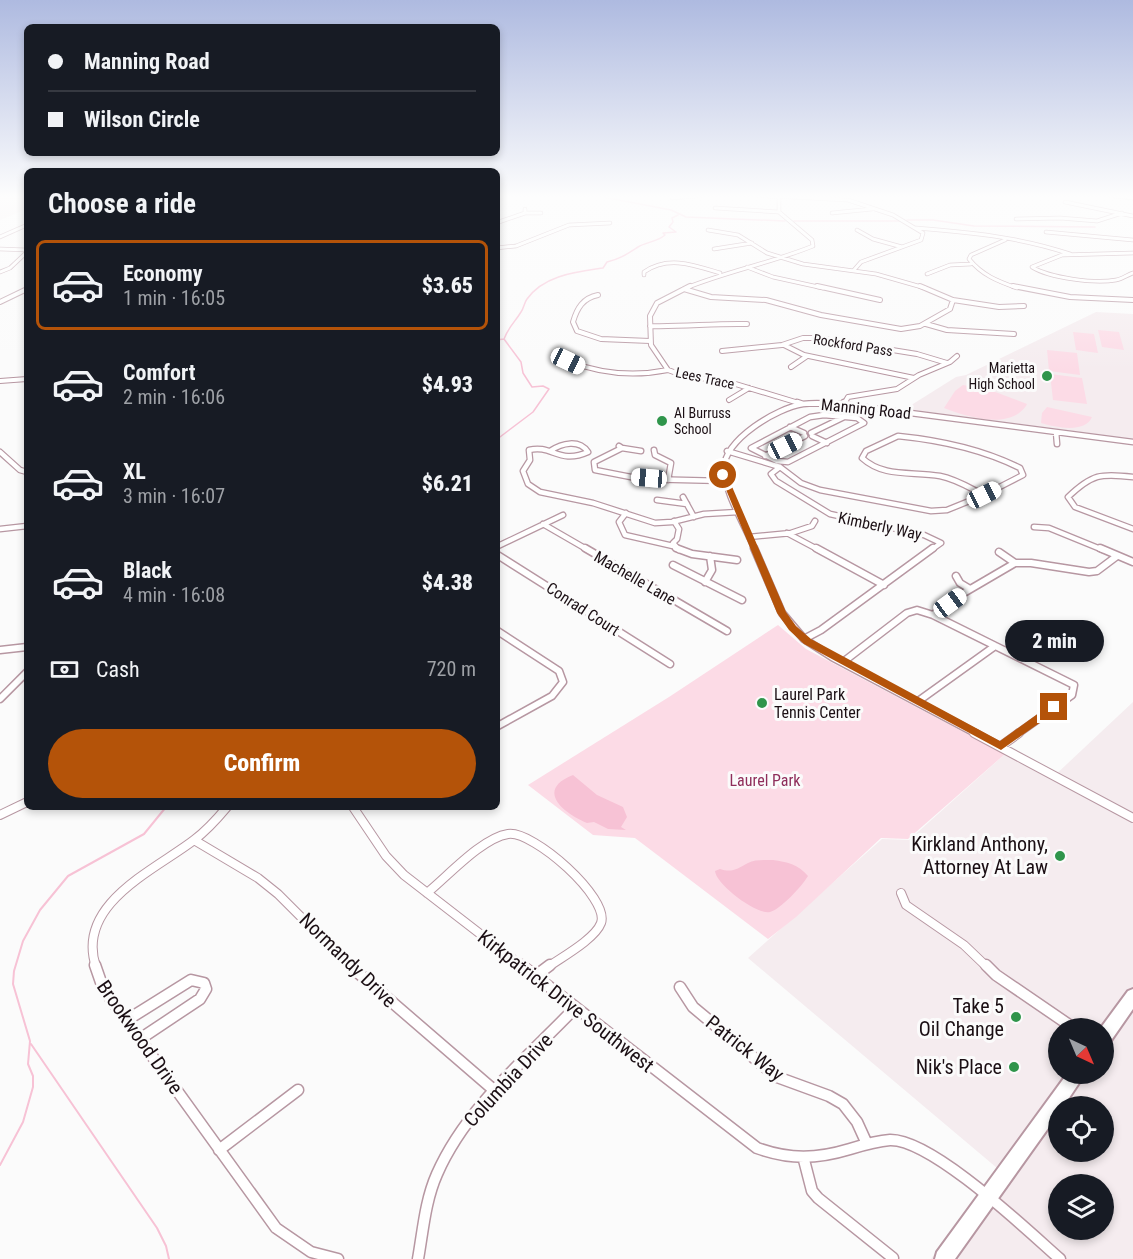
<!DOCTYPE html>
<meta charset="utf-8">
<style>
:root{--surface:#171b24;--page:#20242c;--text:#f1f3f6;--muted:#9ea1a6;--line:#363941;--accent:#b45309}
body{margin:0;font-family:"Roboto Condensed",sans-serif;background:var(--page);color:var(--text);height:100vh;display:flex;flex-direction:column;font-size:22px;white-space:nowrap}
*{box-sizing:border-box;margin:0}
p{font-size:20px;color:var(--muted)}
.icon{flex:none;width:33px;height:33px;fill:none;stroke:currentColor;stroke-width:2;stroke-linecap:round;stroke-linejoin:round}
.map{position:relative;flex:1;overflow:hidden}
.side{position:absolute;left:24px;top:168px;width:476px;height:642px;display:flex;flex-direction:column;background:var(--surface);border-radius:9px;box-shadow:0 3px 9px #0003}
.side>*{flex:none}
.banner{position:absolute;left:24px;top:24px;width:476px;height:132px;border-radius:9px;box-shadow:0 3px 9px #0003;display:grid;align-content:center;height:132px;padding:0 24px;background:var(--surface)}
.needle{width:39px;rotate:136deg}
.fabs{position:absolute;left:1048px;top:1018px;display:grid;gap:12px}
.fabs a{display:grid;place-items:center;width:66px;height:66px;border-radius:50%;background:var(--surface);box-shadow:0 3px 9px #0003;font-size:30px}
.end{position:absolute;width:27px;height:27px;margin:-14px;border:8px solid #b45309;background:#fff;box-shadow:0 0 0 3px #fff}
.from{border-radius:50%}
.bubble{position:absolute;height:42px;border-radius:21px;background:var(--surface);box-shadow:0 3px 9px #0003;font-size:20px;font-weight:800;line-height:42px;text-align:center}
.car{position:absolute;width:18px;height:36px;margin:-18px -9px;border-radius:8px;box-shadow:0 0 4px 2px #0007;background:linear-gradient(#fff 24%,#345 0 40%,#fff 0 76%,#345 0 86%,#fff 0)}
.banner b{display:flex;align-items:center;gap:21px;height:57px;font-size:22px}
.banner b+b{border-top:2px solid var(--line)}
.banner i{width:15px;height:15px;background:var(--text)}
ul{padding:0;list-style:none}
li{display:flex;align-items:center;gap:18px;height:90px;margin:0 12px 9px;padding:0 12px;border:3px solid transparent;border-radius:9px}
li div{flex:1}
li b{display:block;font-size:22px}
li em{font-style:normal;font-weight:800}
li.active{border-color:var(--accent)}
li>.icon{width:54px;height:54px;stroke-width:1.5}
h2{padding:0 24px;font-size:27px;line-height:72px}
.pay{display:flex;align-items:center;gap:15px;height:66px;padding:0 24px;font-size:22px}
.pay p{margin-inline-start:auto}
.primary-button{display:flex;gap:12px;margin-top:auto;padding:12px 24px}
.primary-button a{flex:1;height:69px;border-radius:36px;background:var(--accent);color:#fff;font-size:24px;font-weight:800;line-height:69px;text-align:center}
.map>svg:first-child{display:block}
.built{fill:#f5ecef;fill-rule:evenodd}
.green{fill:#fcdbe6}
.water{fill:#f7c2d5}
.lines{fill:none;stroke-linecap:round;stroke-linejoin:round}
.stream-far1{stroke:#f7c2d5;stroke-width:1.5}
.stream{stroke:#f7c2d5;stroke-width:2}
.street-far5-casing{stroke:#b797a2;stroke-width:4.5}
.street-far4-casing{stroke:#b797a2;stroke-width:6}
.street-far3-casing{stroke:#b797a2;stroke-width:7}
.street-far2-casing{stroke:#b797a2;stroke-width:9}
.street-far1-casing{stroke:#b797a2;stroke-width:10}
.street-casing{stroke:#b797a2;stroke-width:13}
.highway-casing{stroke:#b797a2;stroke-width:4}
.street-far5{stroke:#fff;stroke-width:3}
.street-far4{stroke:#fff;stroke-width:4}
.street-far3{stroke:#fff;stroke-width:4.5}
.street-far2{stroke:#fff;stroke-width:6}
.street-far1{stroke:#fff;stroke-width:8}
.street{stroke:#fff;stroke-width:10}
.highway{fill:#fff;fill-rule:evenodd}
.route{fill:#b45309}
.poi-dot{fill:#2f954b;stroke:#fbfbfb;stroke-width:2}
.labels{text-anchor:middle;dominant-baseline:central;stroke-width:6;stroke-linejoin:round;paint-order:stroke}
.far-street-label{font-size:14px;fill:#1b0f14;stroke:#fbfbfb}
.far-poi-label{font-size:14px;fill:#1b0f14;stroke:#fbfbfb;text-anchor:end}
.street-label{font-size:16px;fill:#1b0f14;stroke:#fbfbfb}
.poi-label{font-size:16px;fill:#1b0f14;stroke:#fbfbfb;text-anchor:start}
.park-label{font-size:16px;fill:#8f2e5b;stroke:#fbfbfb}
.near-poi-label{font-size:20px;fill:#1b0f14;stroke:#fbfbfb;text-anchor:end}
.near-street-label{font-size:20px;fill:#1b0f14;stroke:#fbfbfb}
</style>
<div class="map">
<svg width="1133" height="1259" viewBox="0 0 1133 1259">
<rect width="100%" height="100%" fill="#fbfbfb"/>
<path class="built" d="M0,195L27,196V209L0,220Z
M1096,312L1133,314V439L905,409L956,377L966,375Z
M1133,702V1259H931L997,1168L748,958L882,839L909,840L1005,754L1051,779ZM1059,1029H1104V1074H1059ZM1059,1107H1104V1152H1059ZM1059,1185H1104V1230H1059Z"/>
<path class="green" d="M1098,330L1119,332L1124,350L1102,347Z
M1073,332L1094,334L1098,353L1076,350Z
M1047,350L1077,353L1080,375L1049,371Z
M1050,374L1082,378L1087,404L1053,400Z
M963,385L990,390L1027,404L1026,406C1009,430 967,417 944,408L955,391Z
M1047,407L1092,417C1085,434 1055,427 1041,423L1042,413Z
M778,625L806,649L1005,754L908,839L881,838L796,917L768,939L635,838L593,835L528,785L669,697Z"/>
<path class="water" d="M573,775L597,795L623,807L627,817L621,827L626,830L608,829L594,822L587,823C563,813 535,790 573,775Z
M773,860C787,862 798,864 808,876C803,885 780,910 770,912C756,915 716,884 715,871L720,869C732,873 737,869 748,863C755,859 765,860 773,860Z"/>
<g class="lines">
<path class="stream-far1" d="M593,195L671,210L686,217L785,221
M907,220H933L974,226L1095,227
M794,221H900
M496,340L504,339
M496,440L533,412L549,389L543,386L532,387L523,373L521,362L504,339C509,326 515,322 521,312C524,308 524,303 527,299C544,275 576,272 603,268L607,262C620,259 627,254 638,247C646,242 657,242 665,235L663,233L676,232L669,227L673,222L672,218L678,215"/>
<path class="stream" d="M31,1044L157,1228L166,1246L169,1259
M0,1165L23,1122L33,1087V1076L28,1064L30,1041L13,984L14,971L23,941L40,910L68,876L144,834L166,807"/>
<defs>
<path id="street-far5" d="M751,195L848,200L893,215L923,233L921,240L861,262L854,270
M1106,195L1133,198
M496,198L501,197
M672,198L706,195
M1065,202L1133,216
M715,208L779,212
M525,213H541
M832,213L872,209
M1016,219L1060,218L1097,221L1122,213
M496,223L525,213V209
M916,228C968,232 1020,237 1070,254
M708,230L738,235L767,253L803,264L876,274L925,288
M857,230L873,239L902,247
M1046,232L1133,240
M0,237L27,225
M1005,240L971,255L969,259C982,275 997,281 1017,288
M496,248L516,246L569,225L610,223
M0,249L27,250
M714,249L752,243
M1133,253L1062,255L1032,267C1050,278 1095,284 1116,280C1122,279 1127,275 1133,273
M747,267L773,277L823,288
M0,272L10,268L27,252
M927,274L950,265L971,264
M644,275V272C668,255 694,265 720,273
M686,288C728,271 771,263 813,246L812,240L779,212V197"/>
<path id="street-far4" d="M690,286L657,303L650,316L651,345L668,370L685,376L729,382L802,404
M817,286L880,300
M1013,286L1070,297L1133,300
M684,289L711,297L766,300L821,315L901,329L920,326L950,309L953,300L920,286
M598,295C583,298 577,308 573,322L577,331L601,339L650,341
M953,300L999,307L1024,306
M0,302L27,289
M926,324L947,330L1014,334
M650,326C683,327 715,323 747,324
M784,345L804,355L914,378
M722,351L782,345L803,338H818L917,354L947,363
M568,361C601,374 633,377 668,370
M791,367L807,356
M0,381L27,379
M729,400L749,388
M805,404H833
M844,404L848,397L897,389L919,375L950,362L957,356"/>
<path id="street-far3" d="M797,402L803,404
M844,402L846,414
M824,415L857,418L864,423L788,462L777,461L751,448L810,417Z
M790,427L804,433
M1056,432L1057,444
M811,433L844,417
M812,436L827,443
M898,436C938,440 984,450 1020,468L1023,475L984,495C970,488 956,479 940,476C912,471 884,478 862,458L866,451Z
M619,446L622,448L594,462L595,470L641,479L725,481
M622,448L641,451
M654,450L655,455L671,463L668,480
M550,451C562,443 579,439 588,452C559,465 552,444 529,450L530,460L523,471L528,484L540,492L593,503L655,523L672,522L704,514L738,512
M727,451L780,467L801,483L820,490L931,511L947,510L984,495
M0,452L20,470L27,472
M765,456L805,436
M780,467L771,474L776,481L830,514L924,535L941,543L931,550
M1133,477C1101,473 1092,474 1068,497L1075,507L1133,529
M683,497L694,517
M657,500L687,504
M626,513L619,522L625,535L673,546
M674,521L679,529L677,539L673,543L679,550
M543,524L588,550
M1034,527L1049,528L1103,550
M0,529L27,526
M787,533L819,550
M749,537L791,533L812,526L815,521
M496,547L563,515
M755,550C746,528 723,490 724,468C725,439 777,408 803,404C818,402 834,404 849,405L1133,442"/>
<path id="street-far2" d="M585,548L727,631
M676,548L692,554L737,560
M754,548L782,613L804,639L832,657L977,734
M816,548L884,585
M1100,548L1133,562
M999,552L1015,563
M496,554L670,664
M673,565L742,600
M956,576L960,583L970,589
M705,582L712,570L710,556
M933,615L962,594L1015,563H1031L1089,572L1097,571L1117,556
M496,630L559,671L563,682L552,696L496,727
M804,639L821,630L933,548
M0,650L27,647
M843,662L907,613L917,610L933,615L1074,685L1072,695L1017,734
M0,699L27,672
M917,702L995,646"/>
<path id="street-far1" d="M974,733L1133,818
M1001,746L1019,733
M353,807L386,856L404,875L523,967
M0,815L27,802
M194,840L258,878L278,894L351,967
M427,893C448,876 482,838 508,834C533,830 610,898 601,923C595,939 562,957 548,967
M901,893L906,905L964,945L987,967
M96,967C75,904 155,870 194,840C206,831 217,819 227,807"/>
<path id="street" d="M95,965L103,988L276,1228L311,1252L338,1259
M349,965L495,1091
M521,965L757,1148C790,1160 817,1159 850,1149C863,1145 876,1141 890,1140C932,1139 1027,1230 1060,1259
M986,965L996,975L1075,1029
M534,977L550,965
M680,987L693,1007L777,1077L829,1096L843,1104L857,1122L867,1144
M127,1020L191,980L204,983L206,989L200,999L140,1039
M219,1150L298,1090
M804,1160L812,1191L818,1198L893,1258
M418,1259C423,1231 425,1201 437,1174C466,1108 525,1060 574,1009"/>
<path id="highway" d="M1133,989V1009L1110,1042L1104,1044V1029H1100L1128,991Z
M1067,1074H1085L1063,1107H1059V1113L955,1259H935L937,1252Z"/>
</defs>
<use href="#street-far5" class="street-far5-casing"/>
<use href="#street-far4" class="street-far4-casing"/>
<use href="#street-far3" class="street-far3-casing"/>
<use href="#street-far2" class="street-far2-casing"/>
<use href="#street-far1" class="street-far1-casing"/>
<use href="#street" class="street-casing"/>
<use href="#highway" class="highway-casing"/>
<use href="#street-far5" class="street-far5"/>
<use href="#street-far4" class="street-far4"/>
<use href="#street-far3" class="street-far3"/>
<use href="#street-far2" class="street-far2"/>
<use href="#street-far1" class="street-far1"/>
<use href="#street" class="street"/>
<use href="#highway" class="highway"/>
</g>
<linearGradient id="sky" x2="0" y2="1"><stop stop-color="#aebae0"/><stop offset="0.53" stop-color="#fdfdfd"/><stop offset="1" stop-color="#fdfdfd" stop-opacity="0"/></linearGradient>
<rect width="1133" height="371" fill="url(#sky)"/>
<path class="route" d="M723,473L727,475L786,612L796,626L811,639L1000,741L1050,705H1058V710L1001,750L804,644L789,630L777,613L720,475Z"/>
<g class="poi-dot">
<circle cx="1047" cy="376" r="6"/>
<circle cx="662" cy="421" r="6"/>
<circle cx="762" cy="703" r="6"/>
<circle cx="1060" cy="856" r="6"/>
<circle cx="1016" cy="1017" r="6"/>
<circle cx="1014" cy="1067" r="6"/>
</g>
<g class="labels">
<g class="far-street-label">
<text transform="translate(853 345) rotate(9)">Rockford Pass</text>
<text transform="translate(705 378) rotate(12)">Lees Trace</text>
</g>
<g class="far-poi-label">
<text x="1035" y="368">Marietta<tspan x="1035" dy="16">High School</tspan></text>
<text x="674" y="413" text-anchor="start">Al Burruss<tspan x="674" dy="16">School</tspan></text>
</g>
<g class="street-label">
<text transform="translate(866 409) rotate(6)">Manning Road</text>
<text transform="translate(880 526) rotate(12)">Kimberly Way</text>
<text transform="translate(635 578) rotate(30)">Machelle Lane</text>
<text transform="translate(583 609) rotate(33)">Conrad Court</text>
</g>
<g class="poi-label">
<text x="774" y="694">Laurel Park<tspan x="774" dy="18">Tennis Center</tspan></text>
</g>
<g class="park-label">
<text x="765" y="780">Laurel Park</text>
</g>
<g class="near-poi-label">
<text x="1048" y="844">Kirkland Anthony,<tspan x="1048" dy="23">Attorney At Law</tspan></text>
<text x="1004" y="1006">Take 5<tspan x="1004" dy="23">Oil Change</tspan></text>
<text x="1002" y="1067">Nik's Place</text>
</g>
<g class="near-street-label">
<text transform="translate(348 960) rotate(44)">Normandy Drive</text>
<text transform="translate(566 1001) rotate(38)">Kirkpatrick Drive Southwest</text>
<text transform="translate(140 1037) rotate(55)">Brookwood Drive</text>
<text transform="translate(745 1048) rotate(38)">Patrick Way</text>
<text transform="translate(508 1080) rotate(-47)">Columbia Drive</text>
</g>
</g>
</svg>
<div class="fabs">
<a><svg class="needle" viewBox="-14 -14 28 28"><path d="M0-13l5 13h-10z" fill="#e53935"/><path d="M0 13l5-13h-10z" fill="#9ea1a6"/></svg></a>
<a><svg class="icon" aria-label="locate" viewBox="0 0 24 24"><circle cx="12" cy="12" r="6"/><path d="M12 2v4M12 18v4M2 12h4M18 12h4"/></svg></a>
<a><svg class="icon" aria-label="layers" viewBox="0 0 24 24"><path d="M12 4l9 5-9 5-9-5zM3 14l9 5 9-5"/></svg></a>
</div>
<i class="end from" style="left:723px;top:475px"></i>
<i class="end" style="left:1054px;top:707px"></i>
<div class="bubble" style="left:1005px;top:620px;width:99px">2 min</div>
<i class="car" style="left:568px;top:361px;rotate:115deg"></i>
<i class="car" style="left:785px;top:446px;rotate:64deg"></i>
<i class="car" style="left:649px;top:478px;rotate:275deg"></i>
<i class="car" style="left:984px;top:495px;rotate:63deg"></i>
<i class="car" style="left:950px;top:603px;rotate:54deg"></i>
<div class="banner">
<b><i class="from"></i>Manning Road</b>
<b><i></i>Wilson Circle</b>
</div>
<section class="side">
<h2>Choose a ride</h2>
<ul>
<li class="active"><svg class="icon" aria-label="car" viewBox="0 0 24 24"><path d="M5 17H2v-5l4-1 3-4h7l3 4 3 1v5h-3M9 17h6M6 11h13"/><circle cx="7" cy="17" r="2"/><circle cx="17" cy="17" r="2"/></svg><div><b>Economy</b><p>1 min · 16:05</p></div><em>$3.65</em></li>
<li><svg class="icon" aria-label="car" viewBox="0 0 24 24"><path d="M5 17H2v-5l4-1 3-4h7l3 4 3 1v5h-3M9 17h6M6 11h13"/><circle cx="7" cy="17" r="2"/><circle cx="17" cy="17" r="2"/></svg><div><b>Comfort</b><p>2 min · 16:06</p></div><em>$4.93</em></li>
<li><svg class="icon" aria-label="car" viewBox="0 0 24 24"><path d="M5 17H2v-5l4-1 3-4h7l3 4 3 1v5h-3M9 17h6M6 11h13"/><circle cx="7" cy="17" r="2"/><circle cx="17" cy="17" r="2"/></svg><div><b>XL</b><p>3 min · 16:07</p></div><em>$6.21</em></li>
<li><svg class="icon" aria-label="car" viewBox="0 0 24 24"><path d="M5 17H2v-5l4-1 3-4h7l3 4 3 1v5h-3M9 17h6M6 11h13"/><circle cx="7" cy="17" r="2"/><circle cx="17" cy="17" r="2"/></svg><div><b>Black</b><p>4 min · 16:08</p></div><em>$4.38</em></li>
</ul>
<div class="pay"><svg class="icon" aria-label="cash" viewBox="0 0 24 24"><path d="M3 7h18v10H3z"/><circle cx="12" cy="12" r="2"/></svg>Cash<p>720 m</p></div>
<div class="primary-button"><a>Confirm</a></div>
</section>
</div>
